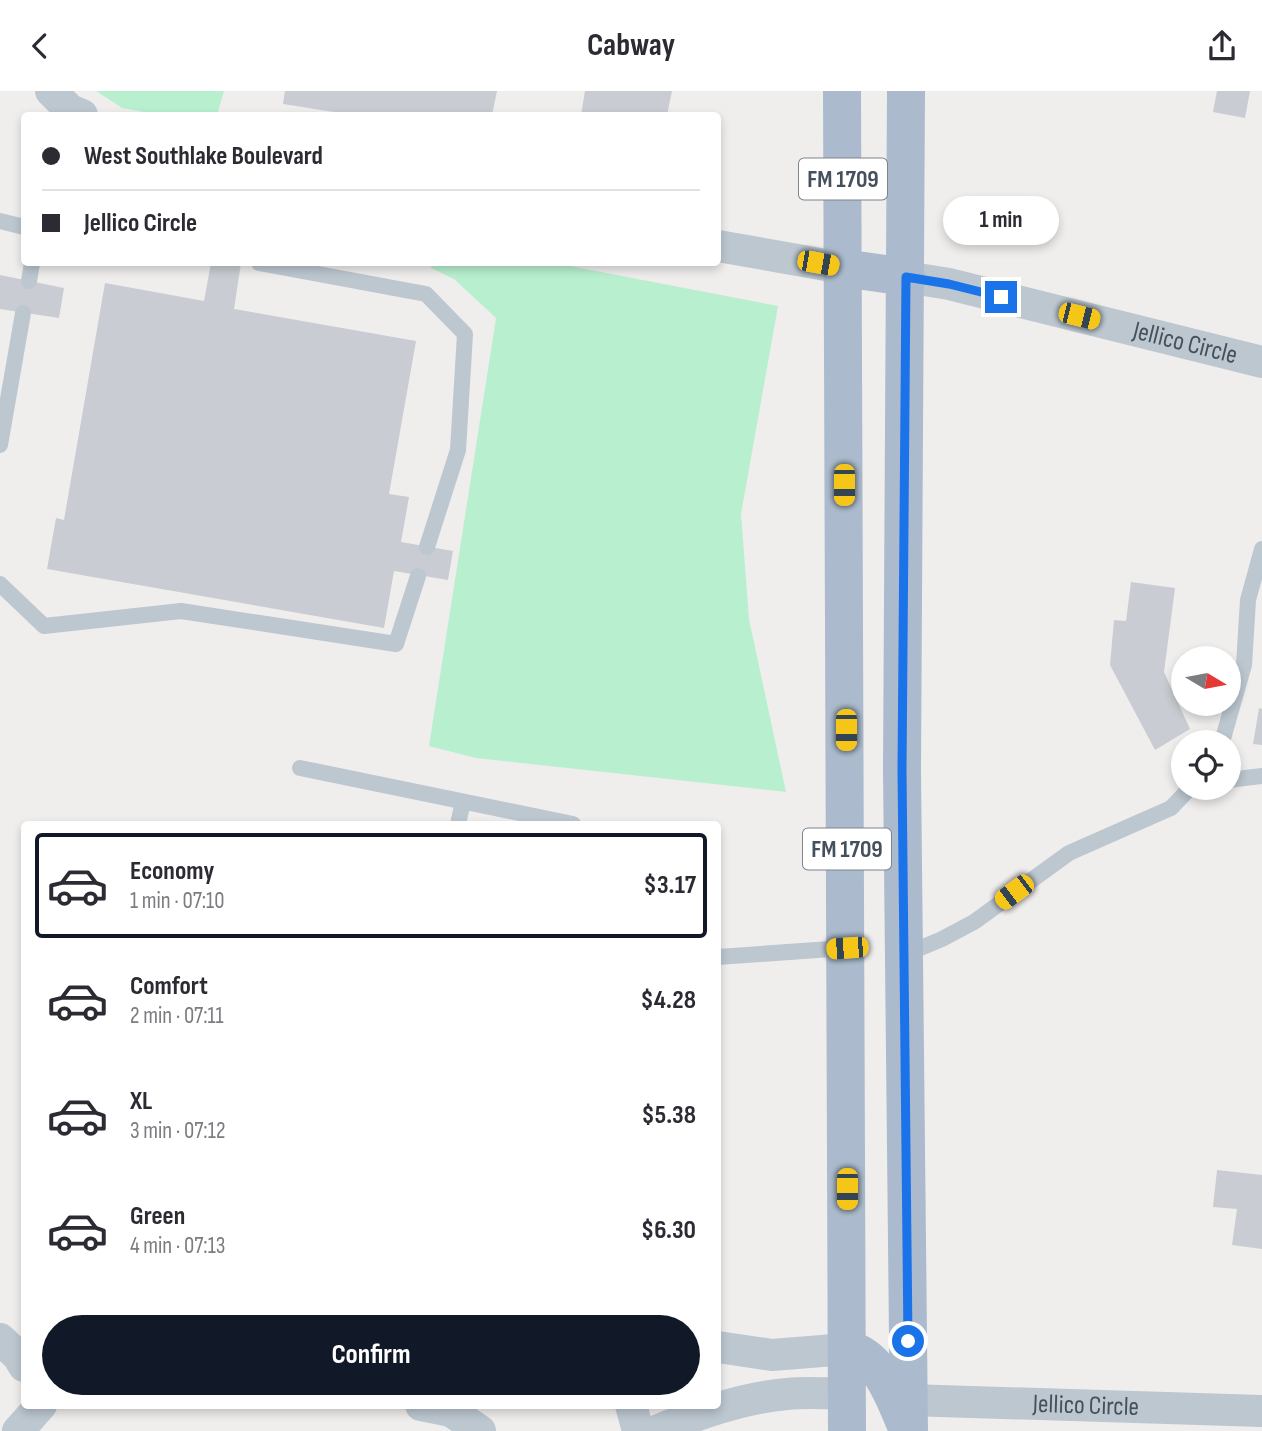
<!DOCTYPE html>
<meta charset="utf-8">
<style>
:root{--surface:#fff;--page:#f2f2f3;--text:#2b2b33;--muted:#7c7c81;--line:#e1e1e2;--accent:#111827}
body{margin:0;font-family:"Sofia Sans Condensed",sans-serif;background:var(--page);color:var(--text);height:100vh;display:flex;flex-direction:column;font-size:26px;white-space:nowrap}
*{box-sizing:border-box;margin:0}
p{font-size:23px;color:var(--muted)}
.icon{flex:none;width:38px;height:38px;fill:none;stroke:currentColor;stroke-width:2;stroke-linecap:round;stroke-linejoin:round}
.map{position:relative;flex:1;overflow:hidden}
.sheet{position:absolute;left:21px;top:730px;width:700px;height:588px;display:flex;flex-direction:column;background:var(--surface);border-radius:7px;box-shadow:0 4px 10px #0003}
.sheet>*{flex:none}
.hud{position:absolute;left:21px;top:21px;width:700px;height:154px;border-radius:7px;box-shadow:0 4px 10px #0003;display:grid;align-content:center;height:154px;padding:0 21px;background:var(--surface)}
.needle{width:46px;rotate:100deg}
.fabs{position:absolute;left:1171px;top:555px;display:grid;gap:14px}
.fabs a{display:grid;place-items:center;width:70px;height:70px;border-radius:50%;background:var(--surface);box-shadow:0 4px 10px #0003;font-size:35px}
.end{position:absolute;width:32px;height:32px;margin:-16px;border:9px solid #1a73e8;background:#fff;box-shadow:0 0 0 4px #fff}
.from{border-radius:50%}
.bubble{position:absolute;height:49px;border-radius:24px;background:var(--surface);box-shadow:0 4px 10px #0003;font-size:23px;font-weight:700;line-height:49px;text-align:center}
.car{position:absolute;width:21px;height:42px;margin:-21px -10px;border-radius:9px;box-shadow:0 0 5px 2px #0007;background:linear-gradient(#f5c518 24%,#345 0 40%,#f5c518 0 76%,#345 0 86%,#f5c518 0)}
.hud b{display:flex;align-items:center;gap:24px;height:66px;font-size:26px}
.hud b+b{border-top:2px solid var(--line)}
.hud i{width:18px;height:18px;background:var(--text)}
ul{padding:12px 0 0;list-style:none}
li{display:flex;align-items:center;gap:21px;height:105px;margin:0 14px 10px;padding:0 7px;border:4px solid transparent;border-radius:7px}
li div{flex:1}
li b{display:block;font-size:26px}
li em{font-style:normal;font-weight:700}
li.selected{border-color:var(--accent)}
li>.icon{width:63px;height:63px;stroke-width:1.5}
.cta{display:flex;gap:14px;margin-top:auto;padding:14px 21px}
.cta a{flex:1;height:80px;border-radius:42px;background:var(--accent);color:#fff;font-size:28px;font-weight:700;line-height:80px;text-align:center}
header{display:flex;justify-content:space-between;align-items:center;height:91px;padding:0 21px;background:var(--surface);font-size:32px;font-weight:700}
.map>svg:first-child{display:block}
.green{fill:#b8f0cf}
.building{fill:#c9ccd2}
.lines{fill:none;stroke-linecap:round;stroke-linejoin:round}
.lane{stroke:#bcc7d0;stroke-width:16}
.street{stroke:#bcc7d0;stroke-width:32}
.primary{stroke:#abbbcd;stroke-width:38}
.route{stroke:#1a73e8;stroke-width:9}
.labels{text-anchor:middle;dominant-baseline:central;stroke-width:5;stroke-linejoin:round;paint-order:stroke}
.shield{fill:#fff;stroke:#7c848c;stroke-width:2}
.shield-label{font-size:24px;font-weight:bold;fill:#44505b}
.street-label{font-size:26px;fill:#44505b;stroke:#fff}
</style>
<header><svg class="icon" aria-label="back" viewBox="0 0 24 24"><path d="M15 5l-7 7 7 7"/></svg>Cabway<svg class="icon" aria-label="share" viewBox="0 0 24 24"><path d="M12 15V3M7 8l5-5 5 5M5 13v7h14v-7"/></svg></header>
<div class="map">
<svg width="1262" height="1340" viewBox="0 0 1262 1340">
<rect width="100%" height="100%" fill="#f0eded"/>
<path class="green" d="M96,0H224L217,24H160L122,17Z
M432,172H554L778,215L741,423L749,528L786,701L476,667L429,655L496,227L454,188L431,177Z"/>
<path class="building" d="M285,0H497L492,24H353L283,13Z
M585,0H672L667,24H581Z
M1217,0H1250L1245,27L1213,21Z
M211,172H241L234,218L416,250L389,403L409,406L401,451L453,460L448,489L394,480L384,537L47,478L56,427L64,429L105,192L204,210Z
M0,184L64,197L59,227L0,218Z
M1131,491L1175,497L1164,581L1190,638L1155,659L1110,574L1114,529L1126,530Z
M1259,617L1262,618V654L1253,653Z
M1217,1079L1262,1084V1158L1232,1154L1237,1118L1213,1116Z"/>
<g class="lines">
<path class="lane" d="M0,130L24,136
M259,172L426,203L465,243L458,359L427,456
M29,190L32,172
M0,354L23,222
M0,493L44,535L181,520L396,553L418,485
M1222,651L1244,574L1248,509L1262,458
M300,677L573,733
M1228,689L1262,685
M458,733L463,711
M904,864L942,848L974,831L1069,762L1171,717L1191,696
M718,866L845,857"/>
<g class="street">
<path d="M51,0L70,19L82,24"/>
<path d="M718,155L843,177"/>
<path id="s1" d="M906,186L949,193L1262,271"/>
<path d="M0,1248L18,1265L24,1275"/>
<path d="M718,1256L772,1264L847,1258"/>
<path id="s2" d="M909,1309L1262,1320"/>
<path d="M421,1314L451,1320"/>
<path d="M458,1314L451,1320L480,1340"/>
<path d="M631,1314L638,1340"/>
<path d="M18,1340L41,1314"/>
<path d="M656,1340C698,1323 741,1307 787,1303C807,1301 828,1303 847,1302"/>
</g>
<path class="primary" d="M842,0L847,1340
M906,0L902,679L909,1340
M843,177L906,186
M847,1258C880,1265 893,1304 905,1332"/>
</g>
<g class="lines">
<path class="route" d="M908,1250L902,679L906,186L949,193L1001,206"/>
</g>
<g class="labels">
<g class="shield">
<rect x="799" y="67.5" width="88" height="41" rx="5"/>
<rect x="803" y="737.5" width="88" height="41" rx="5"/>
</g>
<g class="shield-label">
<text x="843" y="88">FM 1709</text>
<text x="847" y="758">FM 1709</text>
</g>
<g class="street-label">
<text stroke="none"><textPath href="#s1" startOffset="287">Jellico Circle</textPath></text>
<text stroke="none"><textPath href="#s2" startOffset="177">Jellico Circle</textPath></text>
</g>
</g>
</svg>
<div class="fabs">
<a><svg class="needle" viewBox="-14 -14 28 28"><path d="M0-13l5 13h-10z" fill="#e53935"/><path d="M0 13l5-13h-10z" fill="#7c7c81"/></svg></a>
<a><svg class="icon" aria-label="locate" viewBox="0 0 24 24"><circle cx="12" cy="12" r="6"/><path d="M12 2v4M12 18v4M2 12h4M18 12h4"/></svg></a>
</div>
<i class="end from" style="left:908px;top:1250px"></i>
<i class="end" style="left:1001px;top:206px"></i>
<div class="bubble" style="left:943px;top:105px;width:116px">1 min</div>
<i class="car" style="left:818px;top:172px;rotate:100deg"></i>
<i class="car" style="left:1079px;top:225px;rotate:104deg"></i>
<i class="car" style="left:844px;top:394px;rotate:180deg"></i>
<i class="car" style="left:846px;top:639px;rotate:180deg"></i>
<i class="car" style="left:1014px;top:801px;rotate:233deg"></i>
<i class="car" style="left:847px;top:857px;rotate:266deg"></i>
<i class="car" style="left:847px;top:1098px;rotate:180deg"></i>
<div class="hud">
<b><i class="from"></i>West Southlake Boulevard</b>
<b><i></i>Jellico Circle</b>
</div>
<section class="sheet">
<ul>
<li class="selected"><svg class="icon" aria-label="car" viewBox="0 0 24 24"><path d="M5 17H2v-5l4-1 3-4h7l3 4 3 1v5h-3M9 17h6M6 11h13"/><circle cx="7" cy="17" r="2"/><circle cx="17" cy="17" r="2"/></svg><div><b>Economy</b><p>1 min · 07:10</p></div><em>$3.17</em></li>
<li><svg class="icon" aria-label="car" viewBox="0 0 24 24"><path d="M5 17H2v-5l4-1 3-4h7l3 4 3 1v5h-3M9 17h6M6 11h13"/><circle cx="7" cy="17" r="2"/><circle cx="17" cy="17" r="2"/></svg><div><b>Comfort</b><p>2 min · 07:11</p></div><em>$4.28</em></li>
<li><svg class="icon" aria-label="car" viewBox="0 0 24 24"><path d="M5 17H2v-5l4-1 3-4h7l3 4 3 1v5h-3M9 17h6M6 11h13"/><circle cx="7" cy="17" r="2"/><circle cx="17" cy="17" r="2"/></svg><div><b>XL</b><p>3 min · 07:12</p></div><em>$5.38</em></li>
<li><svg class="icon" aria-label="car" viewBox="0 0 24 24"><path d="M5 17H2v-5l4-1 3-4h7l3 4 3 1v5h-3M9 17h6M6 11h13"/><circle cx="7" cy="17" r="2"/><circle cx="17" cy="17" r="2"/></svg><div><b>Green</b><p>4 min · 07:13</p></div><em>$6.30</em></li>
</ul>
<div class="cta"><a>Confirm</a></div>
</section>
</div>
